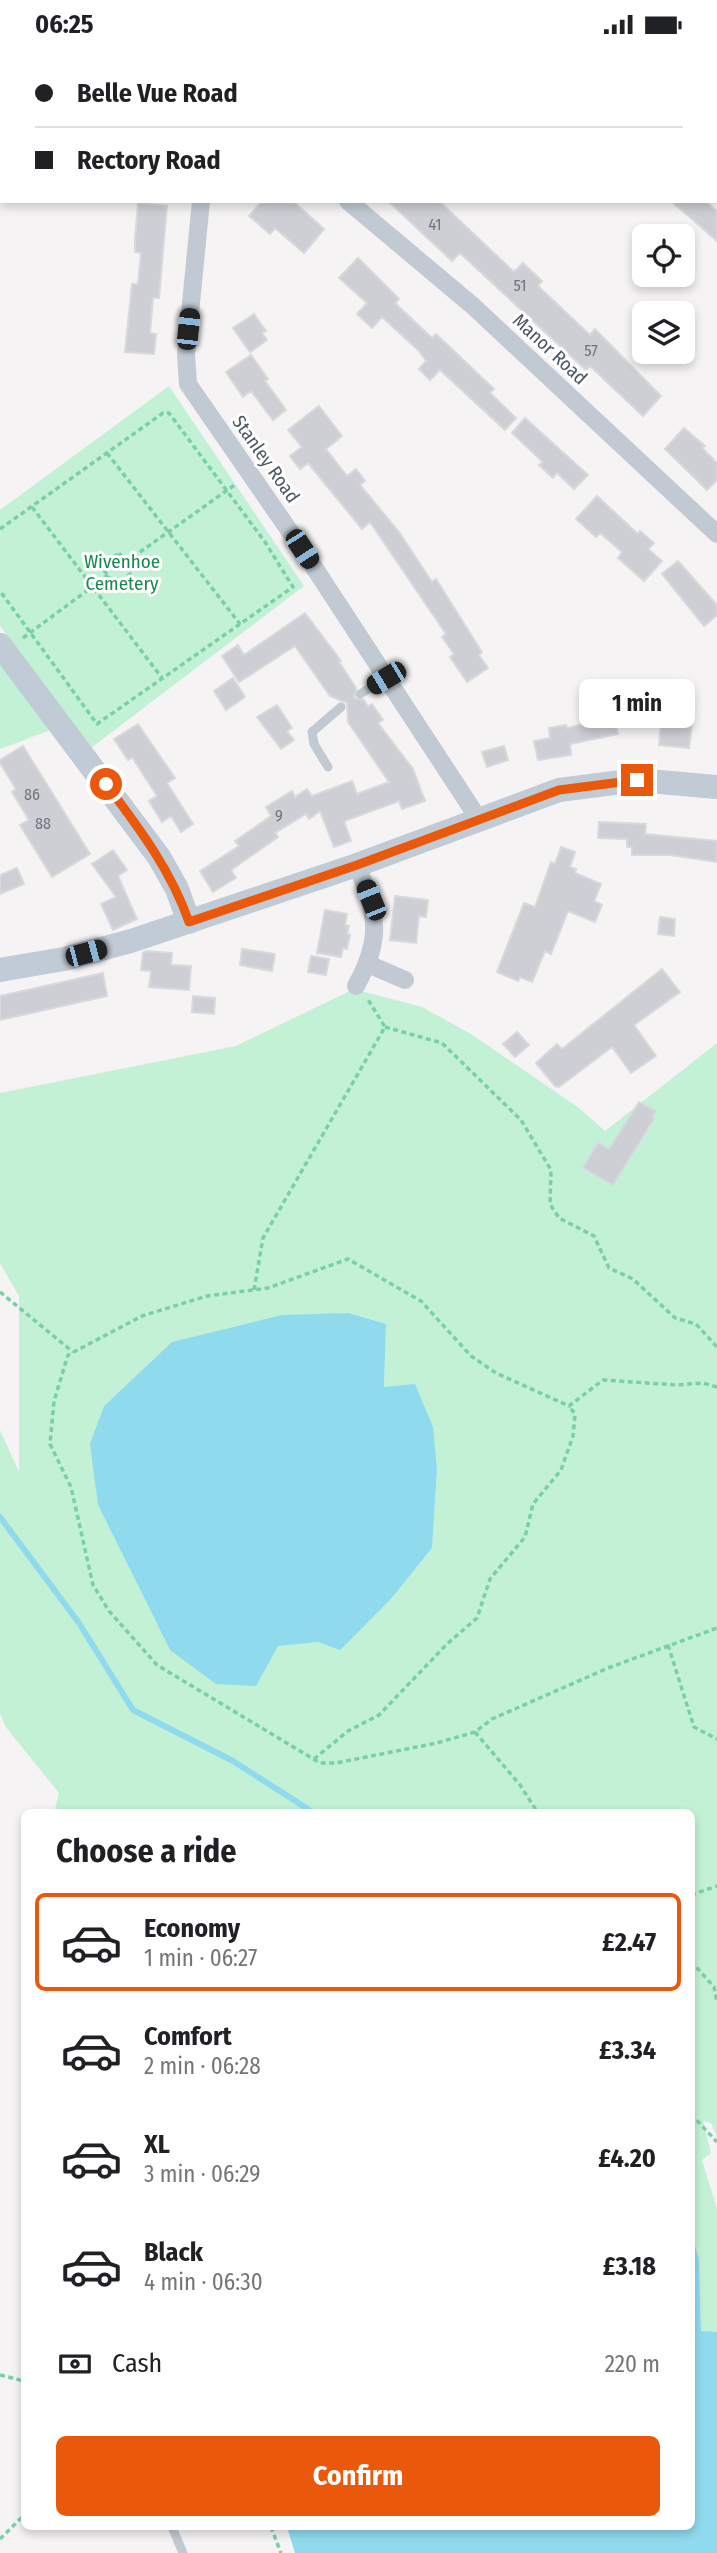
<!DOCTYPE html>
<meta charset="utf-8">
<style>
:root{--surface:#fff;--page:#f6f6f6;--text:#202124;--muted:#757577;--line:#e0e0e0;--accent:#ea580c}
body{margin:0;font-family:"Fira Sans Condensed",sans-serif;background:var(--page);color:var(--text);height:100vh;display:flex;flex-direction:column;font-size:26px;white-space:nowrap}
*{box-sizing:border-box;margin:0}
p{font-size:23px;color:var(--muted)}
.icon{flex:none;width:38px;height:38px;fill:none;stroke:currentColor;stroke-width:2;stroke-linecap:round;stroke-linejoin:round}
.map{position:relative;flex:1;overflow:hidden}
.drawer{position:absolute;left:21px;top:1760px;width:674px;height:721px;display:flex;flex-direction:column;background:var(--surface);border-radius:10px;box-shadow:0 4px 10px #0003}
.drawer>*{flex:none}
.top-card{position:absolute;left:0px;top:0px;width:718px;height:154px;box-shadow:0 4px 10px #0003;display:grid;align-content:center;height:154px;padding:0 35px;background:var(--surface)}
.tools{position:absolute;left:632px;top:175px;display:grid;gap:14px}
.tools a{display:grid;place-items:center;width:63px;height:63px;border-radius:10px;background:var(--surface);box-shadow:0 4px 10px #0003;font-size:35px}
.end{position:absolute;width:32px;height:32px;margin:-16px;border:9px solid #ea580c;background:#fff;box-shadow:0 0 0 4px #fff}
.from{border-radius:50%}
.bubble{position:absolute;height:49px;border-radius:10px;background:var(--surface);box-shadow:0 4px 10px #0003;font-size:23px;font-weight:700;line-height:49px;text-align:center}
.car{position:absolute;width:21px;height:42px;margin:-21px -10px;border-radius:9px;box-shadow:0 0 5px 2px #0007;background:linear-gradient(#222 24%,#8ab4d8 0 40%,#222 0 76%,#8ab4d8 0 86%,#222 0)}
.top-card b{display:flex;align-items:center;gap:24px;height:66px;font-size:26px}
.top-card b+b{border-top:2px solid var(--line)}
.top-card i{width:18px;height:18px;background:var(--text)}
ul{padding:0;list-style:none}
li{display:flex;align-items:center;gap:21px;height:98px;margin:0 14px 10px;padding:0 21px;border:4px solid transparent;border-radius:10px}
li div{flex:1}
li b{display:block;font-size:26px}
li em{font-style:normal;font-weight:700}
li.active{border-color:var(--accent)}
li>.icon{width:63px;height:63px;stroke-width:1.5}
h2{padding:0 35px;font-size:32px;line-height:84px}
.pay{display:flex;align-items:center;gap:18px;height:77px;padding:0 35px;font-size:26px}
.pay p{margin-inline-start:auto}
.button{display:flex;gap:14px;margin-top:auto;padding:14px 35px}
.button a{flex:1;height:80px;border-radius:10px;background:var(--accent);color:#fff;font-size:28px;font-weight:700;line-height:80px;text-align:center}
.status{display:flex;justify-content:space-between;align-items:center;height:49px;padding:0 35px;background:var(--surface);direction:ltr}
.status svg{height:19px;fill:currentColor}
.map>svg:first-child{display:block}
.green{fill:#c3f1d5;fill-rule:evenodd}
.water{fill:#90daee}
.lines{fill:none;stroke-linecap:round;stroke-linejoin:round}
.stream{stroke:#90daee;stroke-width:6}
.building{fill:#cdcfd5;stroke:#d7d9de;stroke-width:2}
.path{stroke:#7ad0a6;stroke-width:3.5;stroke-dasharray:5 3.5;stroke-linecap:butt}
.lane{stroke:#c1cad2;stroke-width:9}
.street{stroke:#c1cad2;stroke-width:18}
.secondary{stroke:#c1cbd6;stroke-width:24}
.route{stroke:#ea580c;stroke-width:9}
.labels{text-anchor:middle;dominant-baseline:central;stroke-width:6;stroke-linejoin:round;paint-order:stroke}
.number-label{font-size:16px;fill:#6b747e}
.street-label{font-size:19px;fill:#4a5661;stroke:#fff}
.park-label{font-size:19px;fill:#17864f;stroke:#fff}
</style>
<div class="status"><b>06:25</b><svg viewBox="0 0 49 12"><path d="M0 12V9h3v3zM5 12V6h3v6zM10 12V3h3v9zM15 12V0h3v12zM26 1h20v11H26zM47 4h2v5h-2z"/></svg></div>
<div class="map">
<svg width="717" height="2504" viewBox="0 0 717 2504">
<rect width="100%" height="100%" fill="#f5f3f3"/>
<path class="green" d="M169,337L304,537L91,699L0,577V461Z
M0,616L51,681L0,700Z
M354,940L422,958L471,985L579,1059L605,1082L717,994V2088L711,2074L703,2072L711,2104L702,2111L717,2160V2284L701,2282L699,2211L691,2181V1764H54L59,1744L5,1677L0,1664V1381L19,1423V1247L0,1214V1044L236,997ZM349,1264L386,1275L384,1338L437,1421L432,1499L391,1550L340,1600L319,1593L170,1601L98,1456L104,1357L172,1294L321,1266Z"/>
<path class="water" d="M349,1264L386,1275L384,1338L415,1335L433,1378L437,1421L432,1499L391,1550L340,1601L318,1593L278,1597L256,1637L216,1635L170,1601L98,1456L90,1395L104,1357L172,1293L282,1266Z
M691,2181L699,2211L701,2282L717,2283V2504H295L287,2478H691Z"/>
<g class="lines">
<path class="stream" d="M0,1468L79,1574L133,1661L233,1712L314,1764"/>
</g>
<path class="building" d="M262,152H293L324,180L304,204L275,179L270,185L249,167Z
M388,152H439L514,223L523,214L542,232L538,237L590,286L595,280L661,347L643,367L590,317L586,321L460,204L452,212Z
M671,152H705L717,162V192Z
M138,154L167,157L159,249H153L150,284L156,285L154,305L125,303L132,235H138L141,204L135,203V191Z
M358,209L399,250L395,254L432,289L436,285L494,340L490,344L516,369L505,381L440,321L430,331L419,320L426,312L419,302L382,268L372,279L357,265L367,254L339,229Z
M254,265L266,282L262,284L267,291L250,303L233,279Z
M251,306L268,330L265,332L286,361L273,371L251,342L243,348L226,323Z
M319,357L342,387L326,400L347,427L356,420L365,432L360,436L399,483L432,533L436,530L482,603L479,606L488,619L467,633L450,608L454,605L442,588L446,585L370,473L362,480L308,414L300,420L290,407L302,398L288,381Z
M525,369L588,426L574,440L557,424L553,429L539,416L543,413L512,384Z
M684,379L705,397L702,399L717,414V431L707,441L665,400Z
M597,447L638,485L640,482L654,494L648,500L662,512L644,532L618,509L622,503L600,484L596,488L576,470Z
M678,512L717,556V566L704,577L662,525Z
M305,564L341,612L339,613L356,639L354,649L364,651L368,658L372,655L383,671L378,674L413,720L425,752L402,760L399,752L344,772L351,792L334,798L320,762L309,770L306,765L275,784L278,788L231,821L236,829L213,843L200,822L239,797L235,792L271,767L266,758L292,742L295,748L307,740L312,747L352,732L357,745L389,733L348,673L347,654L330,647L295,597L239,633L222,607L238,596L244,606Z
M233,629L245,648L226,661L214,642Z
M277,656L292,679L287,682L294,691L281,700L257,668Z
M615,668L618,685L570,695L571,706L538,711L534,692L550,689L549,679L566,676L567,679Z
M661,673L692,676L689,699L659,696Z
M138,675L175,729L167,734L193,775L181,783L171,767L162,773L149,752L157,747L132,708L128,711L114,690Z
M23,697L90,805L52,828L20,776L29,771L12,743L16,740L0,714V711Z
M504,697L508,711L487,718L482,703Z
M599,773L646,775L645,785L717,792V813L670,806H632V798H627V790L598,789Z
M561,798L575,803L570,818L576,820L575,824L601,835L594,852L602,856L595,873L568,862L551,905L545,902L532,933L520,928L518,932L497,923L524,854L535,858L551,813L555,815Z
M113,801L127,821L118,827L137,870L113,881L101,855L116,848L92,815Z
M17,819L24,835L0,845V826Z
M395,847L428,851L426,868L419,867L416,894L390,891Z
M325,861L347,865L345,876L349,877L347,885L350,886L347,900L343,899L341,908L317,904Z
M660,868L675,870L674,887L658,885Z
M242,900L275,905L272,922L240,916Z
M147,902L172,904L171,916L191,917L189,941L149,938L151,922L141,921L143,904Z
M311,907L329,910L326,926L308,923Z
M662,920L680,943L634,976L656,1007L631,1024L612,998L559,1038L555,1037L536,1014L557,995L562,1000Z
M103,924L107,947L0,971V947Z
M193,947L215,949L214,965L192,963Z
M517,983L529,996L515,1008L503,995Z
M639,1053L656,1062L652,1068L654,1070L613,1136L583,1119L598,1093L609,1100Z"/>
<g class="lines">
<path class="path" d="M107,404L240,575
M32,458L162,629
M0,480L163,364H169L265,493L293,538L97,675L0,542
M119,504L133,523L115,536L101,517Z
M126,513L236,435
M23,589L108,526
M385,978L442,994L521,1071L551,1121L550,1155L559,1169L594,1187L609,1219L633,1230L675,1269L696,1275L717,1298
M254,1241L263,1189L385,978L367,949
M0,1243L73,1303
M717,1338L703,1334L677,1336L603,1331L569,1357L496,1324L471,1307L421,1252L348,1210L268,1239L207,1247L142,1267L68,1306L54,1352L50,1395L71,1438L93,1536L109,1562L157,1616L320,1714H336L437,1694L475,1683L492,1670L608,1619L717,1579
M668,1596L694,1678L717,1690
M475,1683L520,1736L538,1764
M314,1710L348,1682L379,1666L447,1595L477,1569L490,1530L525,1488L533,1455L561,1421L573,1387L575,1365L569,1357
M691,1846L717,1837
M691,1912L714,1938L717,1953
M691,2065L717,2093
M0,2326L24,2332
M271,2478L281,2504
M0,2490L24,2466"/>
<path class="lane" d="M360,645L386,629
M328,718L314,695L312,683L341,658
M172,2478L183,2504"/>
<path class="street" d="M602,0L604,2
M212,2L213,0
M716,107L717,108
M201,152L186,305L188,335L302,500L478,769
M348,152L473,257L717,485
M368,915L405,931
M356,937C383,887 377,867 357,816"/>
<path class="secondary" d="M0,596L159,808L177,840L189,873
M0,921L64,910L131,892L357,816L559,741L637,731L717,738"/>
</g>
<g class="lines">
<path class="route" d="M106,735C139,779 171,821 189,873L357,816L559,741L637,731"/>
</g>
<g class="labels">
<g class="number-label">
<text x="435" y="175">41</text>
<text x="520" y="236">51</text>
<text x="591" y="301">57</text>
<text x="32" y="745">86</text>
<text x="279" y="766">9</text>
<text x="43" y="774">88</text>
</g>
<g class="street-label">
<text transform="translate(550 300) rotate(43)">Manor Road</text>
<text transform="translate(266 410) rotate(55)">Stanley Road</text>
</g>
<g class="park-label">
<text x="122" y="512">Wivenhoe<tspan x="122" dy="22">Cemetery</tspan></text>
</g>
</g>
</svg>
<div class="tools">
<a><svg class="icon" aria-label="locate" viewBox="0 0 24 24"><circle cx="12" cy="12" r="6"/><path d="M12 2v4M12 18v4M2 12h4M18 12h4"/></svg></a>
<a><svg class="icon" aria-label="layers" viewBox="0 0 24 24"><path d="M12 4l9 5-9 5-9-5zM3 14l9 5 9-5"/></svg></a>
</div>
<i class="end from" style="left:106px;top:735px"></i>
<i class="end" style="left:637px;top:731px"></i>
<div class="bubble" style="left:579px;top:630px;width:116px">1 min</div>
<i class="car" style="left:188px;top:280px;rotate:6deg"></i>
<i class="car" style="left:302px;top:500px;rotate:147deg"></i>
<i class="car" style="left:386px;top:629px;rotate:239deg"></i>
<i class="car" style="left:371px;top:851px;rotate:338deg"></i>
<i class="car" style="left:86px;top:904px;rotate:75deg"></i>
<div class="top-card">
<b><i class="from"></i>Belle Vue Road</b>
<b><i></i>Rectory Road</b>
</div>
<section class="drawer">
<h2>Choose a ride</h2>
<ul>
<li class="active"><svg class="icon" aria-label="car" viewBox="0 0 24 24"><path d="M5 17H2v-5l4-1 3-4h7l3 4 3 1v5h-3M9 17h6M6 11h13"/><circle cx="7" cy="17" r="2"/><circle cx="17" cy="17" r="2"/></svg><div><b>Economy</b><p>1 min · 06:27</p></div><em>£2.47</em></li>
<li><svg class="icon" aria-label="car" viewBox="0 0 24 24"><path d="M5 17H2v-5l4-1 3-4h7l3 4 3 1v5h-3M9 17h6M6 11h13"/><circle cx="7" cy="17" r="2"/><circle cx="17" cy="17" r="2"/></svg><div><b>Comfort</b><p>2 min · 06:28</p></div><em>£3.34</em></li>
<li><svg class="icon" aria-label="car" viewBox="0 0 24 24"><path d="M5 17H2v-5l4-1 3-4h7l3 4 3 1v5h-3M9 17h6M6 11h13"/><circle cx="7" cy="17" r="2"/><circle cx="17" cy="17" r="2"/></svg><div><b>XL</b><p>3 min · 06:29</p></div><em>£4.20</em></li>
<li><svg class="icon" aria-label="car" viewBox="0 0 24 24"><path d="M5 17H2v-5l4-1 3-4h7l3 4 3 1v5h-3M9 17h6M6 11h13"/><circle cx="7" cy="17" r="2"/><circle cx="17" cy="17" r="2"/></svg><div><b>Black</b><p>4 min · 06:30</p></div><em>£3.18</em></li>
</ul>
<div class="pay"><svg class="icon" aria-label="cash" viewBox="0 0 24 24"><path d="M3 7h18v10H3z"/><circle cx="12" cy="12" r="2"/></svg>Cash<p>220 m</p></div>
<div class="button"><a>Confirm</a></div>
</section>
</div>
